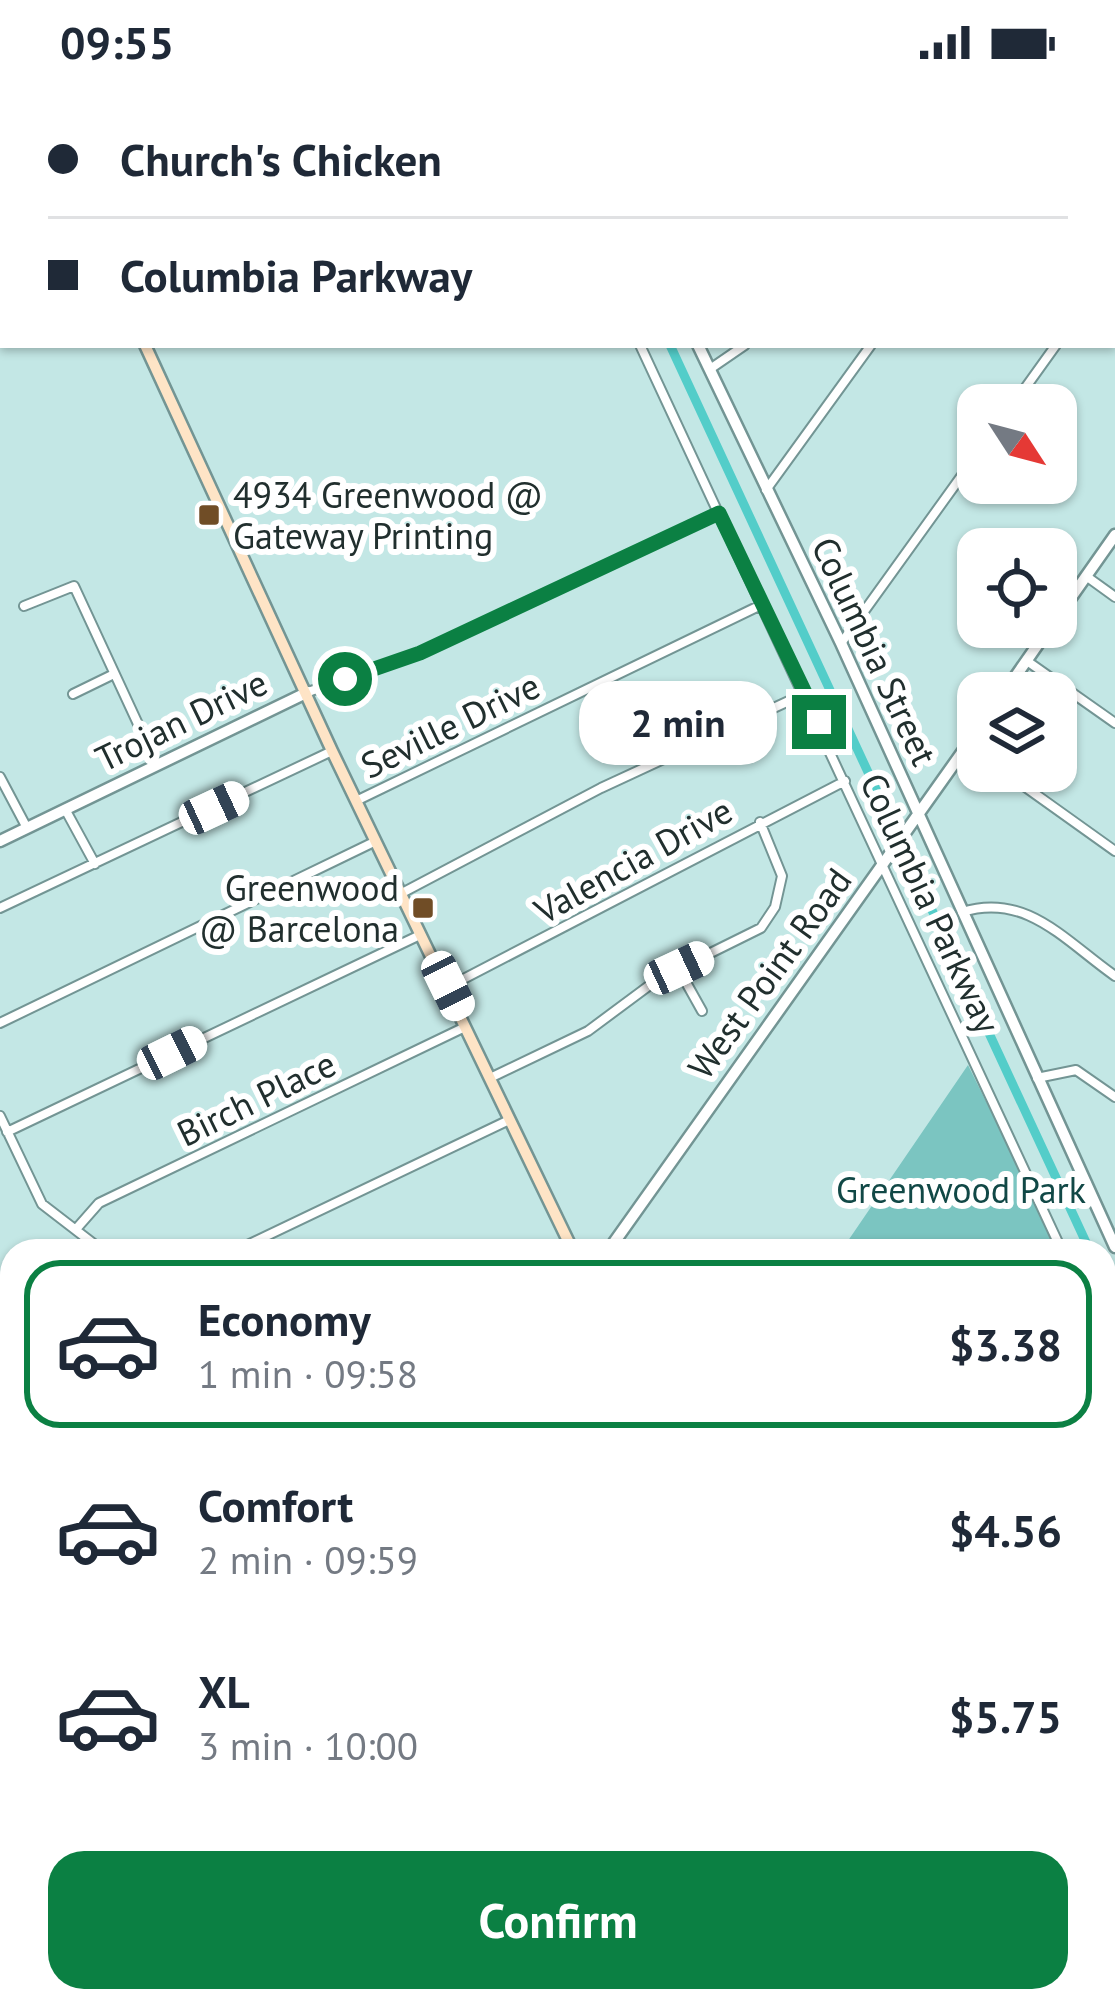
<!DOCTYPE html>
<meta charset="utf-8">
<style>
:root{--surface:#fff;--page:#f2f2f3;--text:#1f2937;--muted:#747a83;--line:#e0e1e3;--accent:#0b8043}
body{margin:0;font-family:"PT Sans",sans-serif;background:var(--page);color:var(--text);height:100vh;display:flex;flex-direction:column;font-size:45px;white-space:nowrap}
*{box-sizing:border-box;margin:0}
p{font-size:39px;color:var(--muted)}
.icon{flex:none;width:66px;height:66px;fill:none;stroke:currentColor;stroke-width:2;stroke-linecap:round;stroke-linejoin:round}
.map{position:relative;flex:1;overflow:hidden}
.panel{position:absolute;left:0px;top:1155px;width:1116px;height:774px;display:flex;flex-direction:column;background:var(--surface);border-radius:36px 36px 0 0;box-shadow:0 3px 9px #0004}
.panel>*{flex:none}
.guide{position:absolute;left:0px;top:0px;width:1116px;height:264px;box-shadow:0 3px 9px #0004;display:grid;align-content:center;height:264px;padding:0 48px;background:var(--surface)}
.needle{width:78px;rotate:126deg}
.controls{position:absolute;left:957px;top:300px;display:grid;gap:24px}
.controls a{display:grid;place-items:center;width:120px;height:120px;border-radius:24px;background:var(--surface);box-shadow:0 3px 9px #0004;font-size:60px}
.end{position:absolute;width:54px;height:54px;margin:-27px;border:15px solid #0b8043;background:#fff;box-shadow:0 0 0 6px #fff}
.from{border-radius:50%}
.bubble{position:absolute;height:84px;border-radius:36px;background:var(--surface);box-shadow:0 3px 9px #0004;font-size:39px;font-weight:800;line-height:84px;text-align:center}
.car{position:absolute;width:36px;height:72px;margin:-36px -18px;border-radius:15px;box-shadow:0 0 9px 3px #0007;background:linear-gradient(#fff 24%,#345 0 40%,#fff 0 76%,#345 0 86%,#fff 0)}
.guide b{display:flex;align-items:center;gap:42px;height:114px;font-size:45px}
.guide b+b{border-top:3px solid var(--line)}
.guide i{width:30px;height:30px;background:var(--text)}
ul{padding:21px 0 0;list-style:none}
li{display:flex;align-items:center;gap:36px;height:168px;margin:0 24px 18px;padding:0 24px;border:6px solid transparent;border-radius:36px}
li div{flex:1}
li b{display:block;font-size:45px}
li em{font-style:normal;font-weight:800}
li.selected{border-color:var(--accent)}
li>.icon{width:108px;height:108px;stroke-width:1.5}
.action{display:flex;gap:24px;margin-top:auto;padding:24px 48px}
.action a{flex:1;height:138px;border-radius:36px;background:var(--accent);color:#fff;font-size:48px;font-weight:800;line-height:138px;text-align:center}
.status{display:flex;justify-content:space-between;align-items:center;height:84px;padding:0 60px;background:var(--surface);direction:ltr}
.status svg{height:33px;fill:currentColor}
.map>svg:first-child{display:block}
.green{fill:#7bc5c1}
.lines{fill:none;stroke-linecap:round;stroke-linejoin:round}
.canal{stroke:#53cdc9;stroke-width:9}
.minor-casing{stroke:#739594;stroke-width:12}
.tertiary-casing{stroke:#739594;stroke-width:15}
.secondary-casing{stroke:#739594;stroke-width:15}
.motorway-casing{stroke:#ae7c3a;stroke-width:20}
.minor{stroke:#fff;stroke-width:8}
.tertiary{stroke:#fff;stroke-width:10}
.secondary{stroke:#fee4c6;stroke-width:10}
.motorway{stroke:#faa541;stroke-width:15}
.route{stroke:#0b8043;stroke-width:15}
.poi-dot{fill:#704d26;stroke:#fff;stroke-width:4.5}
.labels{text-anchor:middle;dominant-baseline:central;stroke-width:12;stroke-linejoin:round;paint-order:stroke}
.poi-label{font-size:36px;fill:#212f2e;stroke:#fff;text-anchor:start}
.street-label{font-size:36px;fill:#212f2e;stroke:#fff}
.park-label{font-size:36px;fill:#114846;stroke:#fff}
</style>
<div class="status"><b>09:55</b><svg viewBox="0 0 49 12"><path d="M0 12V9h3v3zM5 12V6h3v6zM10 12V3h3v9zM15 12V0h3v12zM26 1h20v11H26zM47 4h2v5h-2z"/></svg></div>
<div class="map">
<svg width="1115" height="1929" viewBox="0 0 1115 1929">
<rect width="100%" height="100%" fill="#c3e7e5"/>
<path class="green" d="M968,981L1060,1167H841Z
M12,1195V1436L0,1434V1198Z
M1104,1257L1115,1279V1929H953L948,1917H1104Z"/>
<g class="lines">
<path class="canal" d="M549,1L550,3
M670,261L1090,1167
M1104,1198L1115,1222"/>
<defs>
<path id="minor" d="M749,0L750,3
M934,3L936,0
M1057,3L1059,0
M1113,49L1115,50
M1113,183L1115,180
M640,261L1062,1167
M710,285L745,261
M1013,321L1056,261
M766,406L871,261
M1086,492L1115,513
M24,522L74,502L157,681
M842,558L978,369
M1027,577L1115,639
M308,608L420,569L719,429
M73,610L114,590
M1003,687L1115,767
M0,693L27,744
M356,717L763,520
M65,725L95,780
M402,809L601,704L806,609
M0,824L332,667
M962,828C1026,808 1064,856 1115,892
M678,884L702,927
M448,903L845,697
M0,939L376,757
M490,994L588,947L658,895L761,844L775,823L782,792L760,738
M1037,994L1076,986L1115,1013
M0,1032L42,1120L103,1167
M7,1048L420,851
M77,1144L99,1119L465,943
M235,1167L509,1036
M1104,1258L1115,1282
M0,1444L11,1449
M0,1480L12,1449
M0,1536L12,1561
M0,1764L12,1788
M65,1917L70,1929
M300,1917L306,1929
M417,1917L422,1929
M86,1929L112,1917
M564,1929L590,1917
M799,1929L825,1917"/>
<path id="tertiary" d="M571,0L572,3
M698,261L841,559L1115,1163
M1056,535L1115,451
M1004,609L1050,543
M0,757L308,608
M608,1167L978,646"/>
<path id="secondary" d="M24,0L25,3
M272,3L279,0
M509,3L515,0
M0,119L3,118
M0,234L3,233
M145,261L332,667L573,1167
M0,1904L12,1898
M929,1917L934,1929"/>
<path id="motorway" d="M356,3L362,0
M418,3L425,0
M476,3L482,0
M0,167L3,166
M0,192L3,191"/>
</defs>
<use href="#minor" class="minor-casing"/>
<use href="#tertiary" class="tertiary-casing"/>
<use href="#secondary" class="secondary-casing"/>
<use href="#motorway" class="motorway-casing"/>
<use href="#minor" class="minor"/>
<use href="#tertiary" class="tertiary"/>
<use href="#secondary" class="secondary"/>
<use href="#motorway" class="motorway"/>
</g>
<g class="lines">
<path class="route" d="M345,595L420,569L719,429L819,638"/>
</g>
<g class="poi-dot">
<rect x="197" y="419" width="24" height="24" rx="6"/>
<rect x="411" y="812" width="24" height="24" rx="6"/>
</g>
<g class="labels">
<g class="poi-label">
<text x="233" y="410">4934 Greenwood @<tspan x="233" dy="41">Gateway Printing</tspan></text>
<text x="399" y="803" text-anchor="end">Greenwood<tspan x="399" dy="41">@ Barcelona</tspan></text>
</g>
<g class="street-label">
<text transform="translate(875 567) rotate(65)">Columbia Street</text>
<text transform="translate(181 636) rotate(-26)">Trojan Drive</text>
<text transform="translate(450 641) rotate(-26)">Seville Drive</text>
<text transform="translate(633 776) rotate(-29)">Valencia Drive</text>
<text transform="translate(931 819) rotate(65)">Columbia Parkway</text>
<text transform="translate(769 889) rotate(-54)">West Point Road</text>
<text transform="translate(256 1014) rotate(-26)">Birch Place</text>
</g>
<g class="park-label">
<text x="961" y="1105">Greenwood Park</text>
</g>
</g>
</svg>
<div class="controls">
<a><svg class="needle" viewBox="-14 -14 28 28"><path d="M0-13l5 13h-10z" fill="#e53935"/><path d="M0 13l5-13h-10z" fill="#747a83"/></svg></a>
<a><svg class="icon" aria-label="locate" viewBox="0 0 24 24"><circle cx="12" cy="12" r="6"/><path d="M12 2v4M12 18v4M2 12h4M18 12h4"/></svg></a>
<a><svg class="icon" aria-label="layers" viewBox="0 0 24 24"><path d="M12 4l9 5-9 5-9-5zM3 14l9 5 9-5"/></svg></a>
</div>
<i class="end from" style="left:345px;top:595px"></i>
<i class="end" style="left:819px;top:638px"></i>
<div class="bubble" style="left:579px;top:597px;width:198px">2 min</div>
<i class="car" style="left:214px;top:724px;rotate:65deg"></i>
<i class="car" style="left:679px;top:884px;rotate:65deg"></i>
<i class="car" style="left:448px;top:902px;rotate:154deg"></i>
<i class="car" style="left:172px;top:969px;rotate:64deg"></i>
<div class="guide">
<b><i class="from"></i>Church's Chicken</b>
<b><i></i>Columbia Parkway</b>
</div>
<section class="panel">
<ul>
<li class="selected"><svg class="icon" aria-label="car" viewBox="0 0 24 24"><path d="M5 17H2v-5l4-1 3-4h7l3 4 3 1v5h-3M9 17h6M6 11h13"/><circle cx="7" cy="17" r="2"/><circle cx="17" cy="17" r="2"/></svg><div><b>Economy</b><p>1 min · 09:58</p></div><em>$3.38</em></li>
<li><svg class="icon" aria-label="car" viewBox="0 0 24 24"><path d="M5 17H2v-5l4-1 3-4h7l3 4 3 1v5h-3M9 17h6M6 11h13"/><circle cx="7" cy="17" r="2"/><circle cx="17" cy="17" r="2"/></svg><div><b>Comfort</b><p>2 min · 09:59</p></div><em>$4.56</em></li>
<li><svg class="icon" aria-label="car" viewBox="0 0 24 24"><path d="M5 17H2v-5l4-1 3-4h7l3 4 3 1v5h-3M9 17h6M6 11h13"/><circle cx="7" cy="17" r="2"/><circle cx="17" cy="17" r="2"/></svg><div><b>XL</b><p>3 min · 10:00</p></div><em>$5.75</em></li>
</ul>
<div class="action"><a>Confirm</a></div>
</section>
</div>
